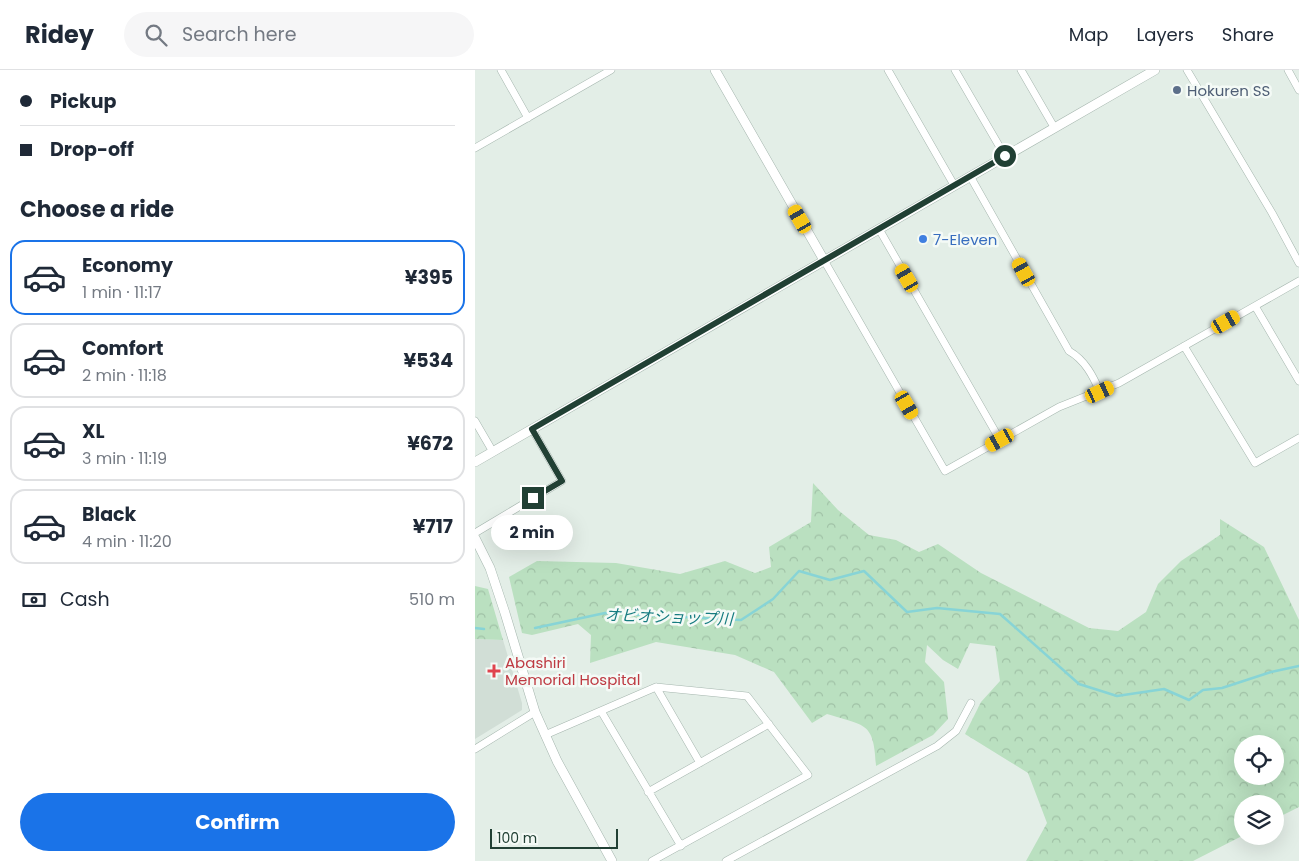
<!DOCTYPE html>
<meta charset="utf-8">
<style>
:root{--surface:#fff;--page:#f6f6f7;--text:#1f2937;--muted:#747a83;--line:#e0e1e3;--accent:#1a73e8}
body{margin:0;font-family:Poppins,"Noto Sans JP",sans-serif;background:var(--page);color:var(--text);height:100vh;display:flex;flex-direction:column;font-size:19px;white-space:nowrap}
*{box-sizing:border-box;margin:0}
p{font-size:16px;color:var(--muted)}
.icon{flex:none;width:28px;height:28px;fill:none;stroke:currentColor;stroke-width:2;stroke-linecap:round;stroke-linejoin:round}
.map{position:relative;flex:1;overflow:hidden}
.side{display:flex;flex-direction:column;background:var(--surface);width:475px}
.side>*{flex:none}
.banner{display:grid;align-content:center;height:110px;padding:0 20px;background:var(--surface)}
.controls{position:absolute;left:759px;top:665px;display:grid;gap:10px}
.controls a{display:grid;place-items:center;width:50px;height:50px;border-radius:50%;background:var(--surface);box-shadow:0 5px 20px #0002;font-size:25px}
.scale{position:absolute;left:15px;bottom:12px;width:128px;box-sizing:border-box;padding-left:5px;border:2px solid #214034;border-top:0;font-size:14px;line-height:18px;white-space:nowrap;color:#214034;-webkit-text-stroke:4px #f4faf6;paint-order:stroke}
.end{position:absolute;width:22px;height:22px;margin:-11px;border:6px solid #214034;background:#fff;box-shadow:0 0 0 2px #fff}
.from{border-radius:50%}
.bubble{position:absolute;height:35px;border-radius:18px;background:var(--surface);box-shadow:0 5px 20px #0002;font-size:16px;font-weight:700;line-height:35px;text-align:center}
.car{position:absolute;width:15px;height:30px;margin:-15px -8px;border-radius:6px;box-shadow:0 0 4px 1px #0007;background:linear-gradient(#f5c518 24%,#345 0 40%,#f5c518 0 76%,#345 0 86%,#f5c518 0)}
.banner b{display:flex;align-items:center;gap:18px;height:48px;font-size:19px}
.banner b+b{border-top:1px solid var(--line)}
.banner i{width:12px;height:12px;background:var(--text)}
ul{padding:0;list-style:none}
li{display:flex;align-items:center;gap:15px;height:75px;margin:0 10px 8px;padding:0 10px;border:2px solid var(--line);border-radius:15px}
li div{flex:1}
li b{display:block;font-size:19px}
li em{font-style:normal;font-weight:700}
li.on{border-color:var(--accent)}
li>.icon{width:45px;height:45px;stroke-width:1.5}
h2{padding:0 20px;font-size:22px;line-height:60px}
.pay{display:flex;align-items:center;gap:12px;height:55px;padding:0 20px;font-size:19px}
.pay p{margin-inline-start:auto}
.action{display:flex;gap:10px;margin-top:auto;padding:10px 20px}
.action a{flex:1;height:58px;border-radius:30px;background:var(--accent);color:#fff;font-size:20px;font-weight:700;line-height:58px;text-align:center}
header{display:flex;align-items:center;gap:30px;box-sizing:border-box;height:70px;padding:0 25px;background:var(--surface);border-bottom:1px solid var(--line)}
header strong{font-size:24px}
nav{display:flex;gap:28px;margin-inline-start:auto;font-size:18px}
.search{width:350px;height:45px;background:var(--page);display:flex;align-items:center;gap:12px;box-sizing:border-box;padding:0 18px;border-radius:28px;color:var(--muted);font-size:19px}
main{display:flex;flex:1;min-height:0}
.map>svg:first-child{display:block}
.built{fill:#d1ded6}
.forest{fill:url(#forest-crowns);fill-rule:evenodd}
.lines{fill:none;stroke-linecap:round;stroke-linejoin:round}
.stream{stroke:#87d4d6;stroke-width:2.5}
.minor-casing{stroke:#a5b6ae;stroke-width:8}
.tertiary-casing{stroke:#a5b6ae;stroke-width:10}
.minor{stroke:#fff;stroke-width:7}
.tertiary{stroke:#fff;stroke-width:9}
.route{stroke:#214034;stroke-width:6}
.service-dot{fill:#5c6f8a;stroke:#f4faf6;stroke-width:2}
.shop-dot{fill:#3f7fe0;stroke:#f4faf6;stroke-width:2}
.health-dot{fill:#e0444e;stroke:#f4faf6;stroke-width:2}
.labels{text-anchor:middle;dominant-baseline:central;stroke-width:5;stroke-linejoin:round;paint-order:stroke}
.service-label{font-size:15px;fill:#4e5e75;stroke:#f4faf6;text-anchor:start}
.shop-label{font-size:15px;fill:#366cbe;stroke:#f4faf6;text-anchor:start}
.health-label{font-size:15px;fill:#be3a42;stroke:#f4faf6;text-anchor:start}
.water-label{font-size:16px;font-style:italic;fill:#177c81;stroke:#f4faf6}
</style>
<header>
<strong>Ridey</strong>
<div class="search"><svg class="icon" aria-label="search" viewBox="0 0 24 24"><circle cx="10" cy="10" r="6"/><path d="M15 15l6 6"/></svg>Search here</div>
<nav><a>Map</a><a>Layers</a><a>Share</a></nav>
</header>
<main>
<section class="side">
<div class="banner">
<b><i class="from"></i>Pickup</b>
<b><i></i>Drop-off</b>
</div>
<h2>Choose a ride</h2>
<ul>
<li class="on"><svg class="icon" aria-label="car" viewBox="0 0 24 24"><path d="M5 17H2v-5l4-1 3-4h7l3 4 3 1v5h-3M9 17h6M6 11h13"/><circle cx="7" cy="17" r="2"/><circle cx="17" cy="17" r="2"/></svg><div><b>Economy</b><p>1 min · 11:17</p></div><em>¥395</em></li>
<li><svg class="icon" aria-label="car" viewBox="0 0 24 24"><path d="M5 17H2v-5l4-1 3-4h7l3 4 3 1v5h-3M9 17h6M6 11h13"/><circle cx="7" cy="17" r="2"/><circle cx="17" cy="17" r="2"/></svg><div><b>Comfort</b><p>2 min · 11:18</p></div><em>¥534</em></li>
<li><svg class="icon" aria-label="car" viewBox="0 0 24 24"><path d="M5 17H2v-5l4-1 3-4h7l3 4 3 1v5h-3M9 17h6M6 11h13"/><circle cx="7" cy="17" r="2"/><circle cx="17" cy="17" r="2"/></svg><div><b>XL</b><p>3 min · 11:19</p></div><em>¥672</em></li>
<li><svg class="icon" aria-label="car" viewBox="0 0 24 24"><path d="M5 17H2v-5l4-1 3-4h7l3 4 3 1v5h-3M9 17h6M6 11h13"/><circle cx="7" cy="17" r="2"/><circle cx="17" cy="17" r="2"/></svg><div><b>Black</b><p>4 min · 11:20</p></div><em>¥717</em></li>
</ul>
<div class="pay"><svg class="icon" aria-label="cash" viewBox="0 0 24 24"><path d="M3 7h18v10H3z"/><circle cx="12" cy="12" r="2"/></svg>Cash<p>510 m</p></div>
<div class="action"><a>Confirm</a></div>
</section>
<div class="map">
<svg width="824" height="791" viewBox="0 0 824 791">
<defs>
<pattern id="forest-crowns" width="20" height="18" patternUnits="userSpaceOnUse" patternTransform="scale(1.25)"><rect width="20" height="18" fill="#bae0c0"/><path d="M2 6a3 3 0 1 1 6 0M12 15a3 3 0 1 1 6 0" fill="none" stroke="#a0c1a6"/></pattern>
</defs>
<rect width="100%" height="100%" fill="#e3eee7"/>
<path class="built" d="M0,569L28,570L47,633V640L0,669Z"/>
<path class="forest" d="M338,413L363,440L394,465L421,470L444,482L463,474L506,503L614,558L643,561L671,542L683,514L706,491L745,465V449L789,477L824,550V737L800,749V734H768L767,766L718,791H551L572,753L553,703L490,664L506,632L525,611L520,576L495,573L483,599L468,590L452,575L450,592L469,612L473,649L458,665L401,696C399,652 391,656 352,644L337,653L299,602L260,585L181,572L115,593L116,565L103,554L57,565L47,563L34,507L62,491L141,493L205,504L250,491L280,503L296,497L294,477L336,452ZM768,674H800V706H768Z
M0,516L13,519L28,570L0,569Z"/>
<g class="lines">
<path class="stream" d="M0,558L9,559
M60,558L130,543L266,550L298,529L324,501L355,510L389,501L432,542L462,538L525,544L604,614L642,626L689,619L714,630L728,620L747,618L796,602L824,596"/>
<defs>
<path id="minor" d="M26,0L53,48
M413,0L479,115
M480,0L530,86
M546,0L579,57
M712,0L797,143L824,193
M813,0L824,20
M0,78L136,0
M495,106L594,281C610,290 618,306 625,322
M404,159L525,370
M350,192L470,401L584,337L644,313L824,211
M780,236L824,311
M709,276L780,393L824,368
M0,351L18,382
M0,463L87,411L57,359
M181,617L225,693
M126,641L206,776
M70,665L181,617L272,626L333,705L177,791
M0,679L60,642
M173,722L294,654
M251,791L462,676L481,661L496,633"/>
<path id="tertiary" d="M240,0L350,192
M0,392L680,0
M0,468L15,498L30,543L60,642L82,691L137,791"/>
</defs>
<use href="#minor" class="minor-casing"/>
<use href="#tertiary" class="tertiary-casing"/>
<use href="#minor" class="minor"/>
<use href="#tertiary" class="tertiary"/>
</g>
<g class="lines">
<path class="route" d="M58,428L87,411L57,359L530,86"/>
</g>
<circle class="service-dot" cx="702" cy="20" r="5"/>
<circle class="shop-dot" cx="448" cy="169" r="5"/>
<path class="health-dot" d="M16.5 593.5h5v5h5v5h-5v5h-5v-5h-5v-5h5z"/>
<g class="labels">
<g class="service-label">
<text x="712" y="20">Hokuren SS</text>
</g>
<g class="shop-label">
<text x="458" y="169">7-Eleven</text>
</g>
<g class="health-label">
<text x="30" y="592">Abashiri<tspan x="30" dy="17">Memorial Hospital</tspan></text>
</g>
<g class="water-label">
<text transform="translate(194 547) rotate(2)">オビオショップ川</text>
</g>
</g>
</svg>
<div class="controls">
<a><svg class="icon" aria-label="locate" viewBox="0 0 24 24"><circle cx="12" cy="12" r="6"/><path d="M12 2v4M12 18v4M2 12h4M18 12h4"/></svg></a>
<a><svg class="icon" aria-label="layers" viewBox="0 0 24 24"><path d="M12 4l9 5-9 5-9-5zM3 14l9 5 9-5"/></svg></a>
</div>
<div class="scale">100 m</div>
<i class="end from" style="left:530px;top:86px"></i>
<i class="end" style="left:58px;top:428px"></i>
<div class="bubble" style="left:16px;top:445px;width:82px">2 min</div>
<i class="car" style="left:325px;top:149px;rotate:330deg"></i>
<i class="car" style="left:549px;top:202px;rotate:331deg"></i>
<i class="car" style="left:432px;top:208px;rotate:330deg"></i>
<i class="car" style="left:751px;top:252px;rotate:60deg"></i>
<i class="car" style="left:625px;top:322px;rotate:65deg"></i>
<i class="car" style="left:432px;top:335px;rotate:150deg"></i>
<i class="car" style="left:525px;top:370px;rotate:241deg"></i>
</div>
</main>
